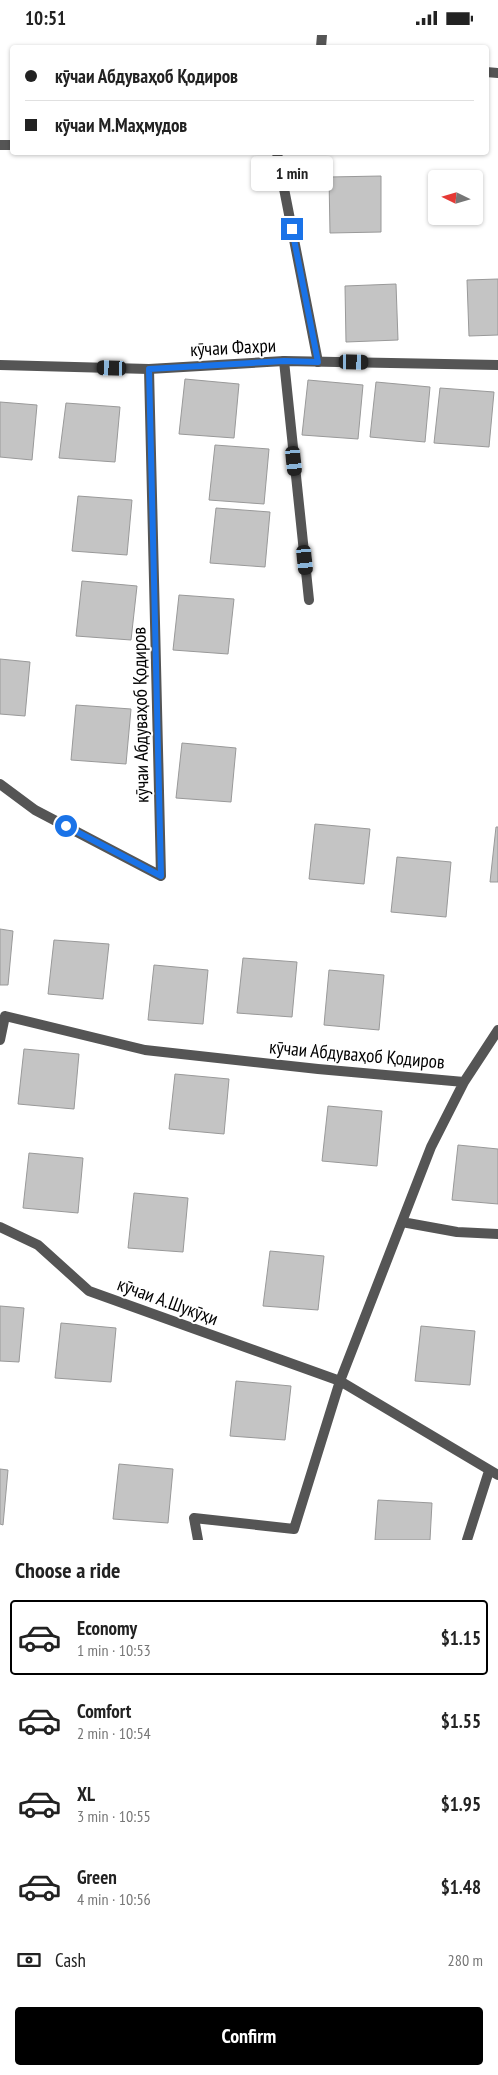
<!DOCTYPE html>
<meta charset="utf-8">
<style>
:root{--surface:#fff;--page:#f2f2f2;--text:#222;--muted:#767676;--line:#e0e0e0;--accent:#000}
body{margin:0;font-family:"PT Sans Narrow",sans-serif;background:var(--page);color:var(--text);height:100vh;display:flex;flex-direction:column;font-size:19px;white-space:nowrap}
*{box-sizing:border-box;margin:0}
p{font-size:16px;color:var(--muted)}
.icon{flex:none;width:28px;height:28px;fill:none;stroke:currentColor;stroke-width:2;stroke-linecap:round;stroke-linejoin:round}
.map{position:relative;height:1505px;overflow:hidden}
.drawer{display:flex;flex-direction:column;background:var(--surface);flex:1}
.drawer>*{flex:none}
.top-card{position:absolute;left:10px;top:10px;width:479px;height:110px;border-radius:5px;box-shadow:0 1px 4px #0004;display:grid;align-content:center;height:110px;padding:0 15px;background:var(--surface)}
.needle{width:32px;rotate:275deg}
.fabs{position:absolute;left:428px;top:135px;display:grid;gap:10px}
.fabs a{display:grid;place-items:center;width:55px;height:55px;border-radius:5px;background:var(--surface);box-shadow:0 1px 4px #0004;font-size:25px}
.end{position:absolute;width:22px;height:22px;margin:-11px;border:6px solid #1a73e8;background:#fff;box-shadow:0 0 0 2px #fff}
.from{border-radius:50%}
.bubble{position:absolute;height:35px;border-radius:5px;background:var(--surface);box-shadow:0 1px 4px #0004;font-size:16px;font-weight:700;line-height:35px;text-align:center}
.car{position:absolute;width:15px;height:30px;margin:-15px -8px;border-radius:6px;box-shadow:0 0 4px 1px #0007;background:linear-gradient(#222 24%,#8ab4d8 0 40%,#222 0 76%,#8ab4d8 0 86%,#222 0)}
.top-card b{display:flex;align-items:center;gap:18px;height:48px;font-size:19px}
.top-card b+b{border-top:1px solid var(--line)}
.top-card i{width:12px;height:12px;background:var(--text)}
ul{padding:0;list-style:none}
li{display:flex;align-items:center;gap:15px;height:75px;margin:0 10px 8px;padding:0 5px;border:2px solid transparent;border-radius:5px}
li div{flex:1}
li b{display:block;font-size:19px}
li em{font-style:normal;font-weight:700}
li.active{border-color:var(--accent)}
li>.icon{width:45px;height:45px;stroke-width:1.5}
h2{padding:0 15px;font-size:22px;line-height:60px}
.pay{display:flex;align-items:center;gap:12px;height:55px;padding:0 15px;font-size:19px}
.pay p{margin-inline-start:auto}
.action{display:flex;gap:10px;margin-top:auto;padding:10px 15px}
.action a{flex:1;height:58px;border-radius:5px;background:var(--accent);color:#fff;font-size:20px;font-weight:700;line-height:58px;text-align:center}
.status{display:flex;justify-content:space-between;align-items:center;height:35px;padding:0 25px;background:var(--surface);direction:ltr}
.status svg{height:14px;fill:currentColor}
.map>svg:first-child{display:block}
.building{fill:#c4c4c4;stroke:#999}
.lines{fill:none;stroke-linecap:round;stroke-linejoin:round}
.service{stroke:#555;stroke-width:10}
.minor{stroke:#555;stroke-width:10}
.tertiary{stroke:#555;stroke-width:10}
.route{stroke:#1a73e8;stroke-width:6}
.labels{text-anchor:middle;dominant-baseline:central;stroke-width:4;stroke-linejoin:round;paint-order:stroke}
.street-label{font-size:19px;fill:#000;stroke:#fff}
</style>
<div class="status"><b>10:51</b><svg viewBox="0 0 49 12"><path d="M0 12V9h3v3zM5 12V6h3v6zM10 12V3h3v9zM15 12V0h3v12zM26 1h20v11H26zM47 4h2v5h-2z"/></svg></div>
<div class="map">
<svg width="498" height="1505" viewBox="0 0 498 1505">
<rect width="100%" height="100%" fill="#fff"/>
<path class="building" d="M381,141V197L330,198L329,142Z
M498,244V300L469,301L467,245Z
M396,249L398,305L346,307L345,251Z
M185,344L239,349L234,403L179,399Z
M308,345L363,350L358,404L302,400Z
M376,347L430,352L425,407L370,402Z
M440,353L494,357L489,412L434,408Z
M0,367L37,370L32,425L0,422Z
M66,368L120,372L115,427L59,423Z
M215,410L269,414L264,469L209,465Z
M78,461L132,465L127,520L72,516Z
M216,473L270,477L265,532L210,528Z
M82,546L137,551L131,605L76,601Z
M179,560L234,564L228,619L173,615Z
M0,624L30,627L25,681L0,679Z
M76,670L131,674L126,729L71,725Z
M182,708L236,713L231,767L176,763Z
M315,789L370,794L364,849L309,844Z
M496,792H498V847H490Z
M397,822L451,827L446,882L391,877Z
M0,894L13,896L8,950H0Z
M54,905L109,909L103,964L48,959Z
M243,923L297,927L292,982L237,978Z
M154,930L208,935L203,989L148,985Z
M329,935L384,940L379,995L324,990Z
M24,1014L79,1019L74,1074L18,1069Z
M175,1039L229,1044L224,1099L169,1094Z
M328,1071L382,1076L377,1131L322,1126Z
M458,1110L498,1114V1169L452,1165Z
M29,1118L83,1123L78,1178L23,1173Z
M134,1158L188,1163L183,1217L128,1213Z
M270,1216L324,1221L318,1275L263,1271Z
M0,1271L24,1273L19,1327L0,1326Z
M61,1288L116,1293L111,1347L55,1343Z
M421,1291L475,1296L470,1350L415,1346Z
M236,1346L291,1351L285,1405L230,1401Z
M119,1429L173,1434L168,1488L113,1484Z
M0,1434L8,1435L3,1490L0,1489Z
M378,1465L432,1468L430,1505H375Z"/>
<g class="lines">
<path class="service" d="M284,326L309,565"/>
<path class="minor" d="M321,12L322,0
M486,37L498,38
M0,110H12
M277,118L318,327
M0,749L35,775L161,841L149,334
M0,1005L5,981L145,1015L318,1034L464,1047
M402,1187L457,1197L498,1199
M0,1192L38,1210L89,1256L340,1346L498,1440
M198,1505L194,1483L294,1494L340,1346L431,1112L464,1047L498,995
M467,1505L489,1436"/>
<path class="tertiary" d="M0,330L149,334L284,326L498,330"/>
</g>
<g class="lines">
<path class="route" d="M66,791L161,841L149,334L284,326L318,327L292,194"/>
</g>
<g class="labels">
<g class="street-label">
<text transform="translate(233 312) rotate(-3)">кӯчаи Фахри</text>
<text transform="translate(140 680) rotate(-91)">кӯчаи Абдуваҳоб Қодиров</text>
<text transform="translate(357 1019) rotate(5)">кӯчаи Абдуваҳоб Қодиров</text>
<text transform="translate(168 1266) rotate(20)">кӯчаи А.Шукӯҳи</text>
</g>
</g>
</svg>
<div class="fabs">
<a><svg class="needle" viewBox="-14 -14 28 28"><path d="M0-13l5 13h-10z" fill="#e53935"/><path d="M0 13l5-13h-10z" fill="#767676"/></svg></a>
</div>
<i class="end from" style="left:66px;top:791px"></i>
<i class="end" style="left:292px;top:194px"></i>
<div class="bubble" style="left:251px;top:121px;width:82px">1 min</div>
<i class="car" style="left:354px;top:327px;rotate:91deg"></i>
<i class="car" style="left:112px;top:333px;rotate:272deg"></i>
<i class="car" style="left:294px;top:426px;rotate:174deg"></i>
<i class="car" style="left:305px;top:525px;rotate:174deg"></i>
<div class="top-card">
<b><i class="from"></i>кӯчаи Абдуваҳоб Қодиров</b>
<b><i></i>кӯчаи М.Маҳмудов</b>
</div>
</div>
<section class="drawer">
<h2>Choose a ride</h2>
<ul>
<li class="active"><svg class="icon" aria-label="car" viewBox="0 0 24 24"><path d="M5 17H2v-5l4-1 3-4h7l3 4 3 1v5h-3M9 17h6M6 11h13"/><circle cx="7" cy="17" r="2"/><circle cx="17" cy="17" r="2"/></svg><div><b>Economy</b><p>1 min · 10:53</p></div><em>$1.15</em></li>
<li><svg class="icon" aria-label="car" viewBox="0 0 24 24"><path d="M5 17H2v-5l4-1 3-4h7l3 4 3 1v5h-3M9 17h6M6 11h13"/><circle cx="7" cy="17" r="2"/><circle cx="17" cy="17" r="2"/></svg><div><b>Comfort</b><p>2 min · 10:54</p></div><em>$1.55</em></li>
<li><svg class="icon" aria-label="car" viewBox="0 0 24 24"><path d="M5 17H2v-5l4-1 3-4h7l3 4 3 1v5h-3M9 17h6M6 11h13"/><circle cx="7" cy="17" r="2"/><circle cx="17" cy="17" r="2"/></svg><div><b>XL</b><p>3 min · 10:55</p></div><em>$1.95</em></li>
<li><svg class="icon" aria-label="car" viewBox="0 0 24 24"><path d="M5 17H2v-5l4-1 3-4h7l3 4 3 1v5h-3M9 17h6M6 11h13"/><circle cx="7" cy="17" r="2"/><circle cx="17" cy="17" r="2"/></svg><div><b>Green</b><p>4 min · 10:56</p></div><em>$1.48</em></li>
</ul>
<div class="pay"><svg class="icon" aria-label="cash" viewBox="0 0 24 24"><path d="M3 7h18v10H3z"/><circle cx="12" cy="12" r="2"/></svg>Cash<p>280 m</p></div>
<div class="action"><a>Confirm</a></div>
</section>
